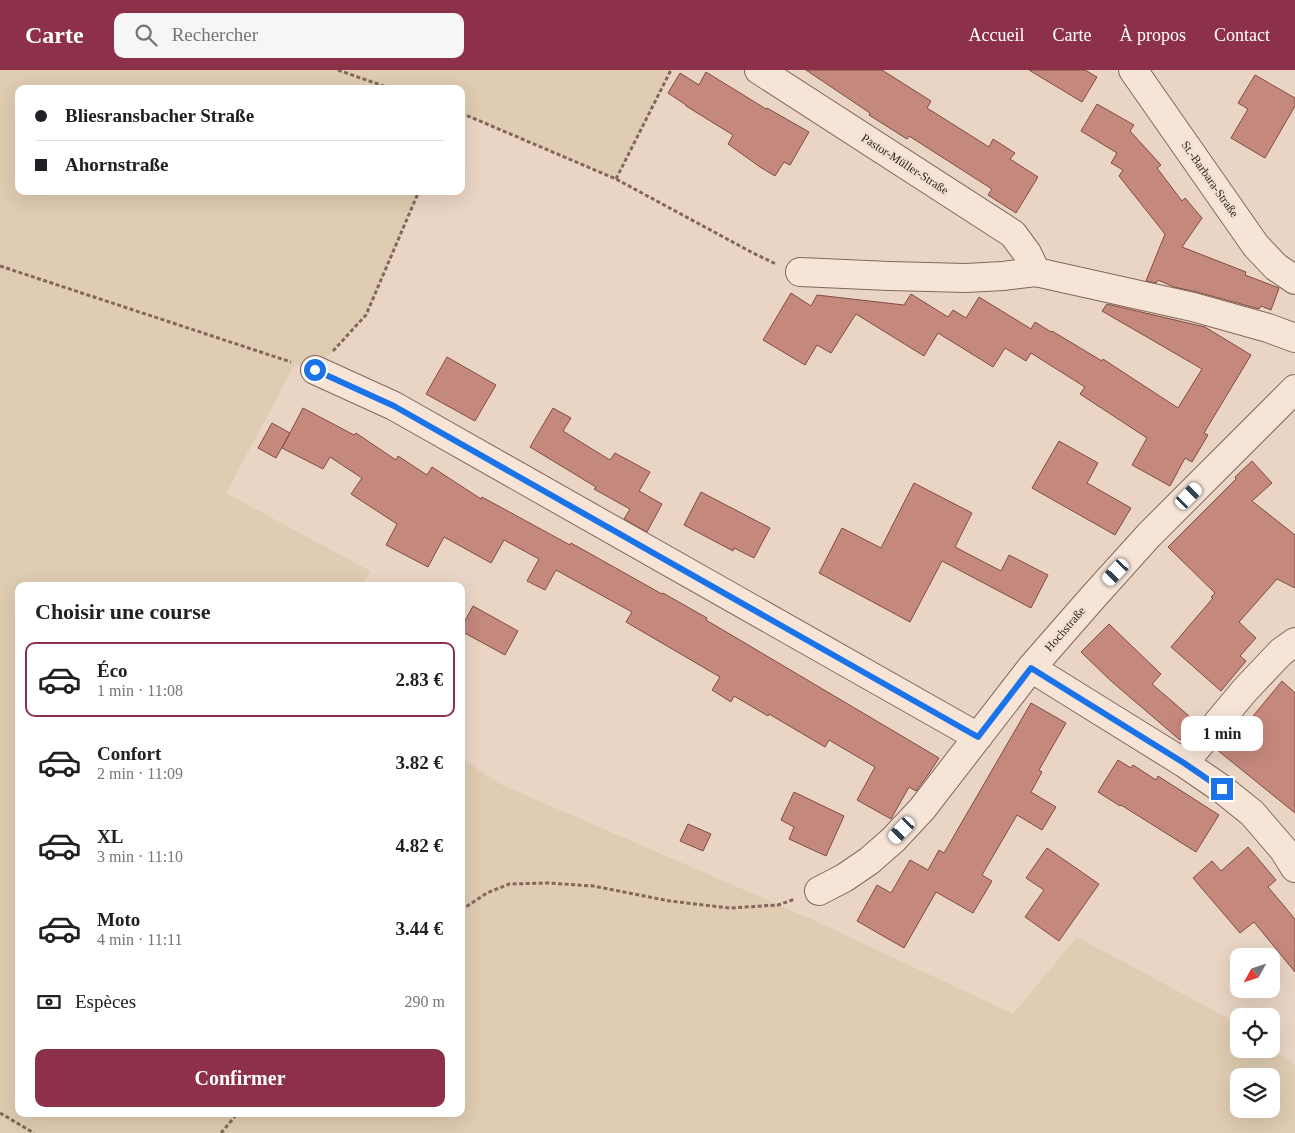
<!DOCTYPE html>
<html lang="fr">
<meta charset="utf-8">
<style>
:root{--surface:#fff;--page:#f6f6f6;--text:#202124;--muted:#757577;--line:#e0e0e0;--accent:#8d314a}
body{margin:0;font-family:"Times New Roman",serif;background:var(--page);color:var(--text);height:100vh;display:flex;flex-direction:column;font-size:19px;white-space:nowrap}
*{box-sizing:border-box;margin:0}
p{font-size:16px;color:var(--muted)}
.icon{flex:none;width:28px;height:28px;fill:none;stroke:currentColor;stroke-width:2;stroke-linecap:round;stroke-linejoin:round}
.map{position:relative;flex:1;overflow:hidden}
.side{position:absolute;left:15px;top:512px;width:450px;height:535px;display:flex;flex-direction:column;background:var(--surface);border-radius:10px;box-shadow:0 5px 20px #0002}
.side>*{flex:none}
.banner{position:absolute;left:15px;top:15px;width:450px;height:110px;border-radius:10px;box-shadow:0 5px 20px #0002;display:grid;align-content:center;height:110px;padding:0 20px;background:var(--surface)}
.needle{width:32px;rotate:230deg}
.buttons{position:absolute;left:1230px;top:878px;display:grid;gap:10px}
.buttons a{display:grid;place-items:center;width:50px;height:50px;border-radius:10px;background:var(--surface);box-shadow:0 5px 20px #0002;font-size:25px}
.end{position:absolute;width:22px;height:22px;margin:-11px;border:6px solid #1a73e8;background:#fff;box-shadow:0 0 0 2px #fff}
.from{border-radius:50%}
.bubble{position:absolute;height:35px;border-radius:10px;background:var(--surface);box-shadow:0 5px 20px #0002;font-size:16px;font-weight:700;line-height:35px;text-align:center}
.car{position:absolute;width:15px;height:30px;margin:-15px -8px;border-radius:6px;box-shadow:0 0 4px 1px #0007;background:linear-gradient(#fff 24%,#345 0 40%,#fff 0 76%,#345 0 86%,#fff 0)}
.banner b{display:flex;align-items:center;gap:18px;height:48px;font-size:19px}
.banner b+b{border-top:1px solid var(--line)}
.banner i{width:12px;height:12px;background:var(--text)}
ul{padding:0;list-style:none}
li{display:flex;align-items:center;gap:15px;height:75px;margin:0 10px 8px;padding:0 10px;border:2px solid transparent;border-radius:10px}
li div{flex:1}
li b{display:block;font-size:19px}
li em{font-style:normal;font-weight:700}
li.selected{border-color:var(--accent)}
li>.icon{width:45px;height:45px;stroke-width:1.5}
h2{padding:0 20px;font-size:22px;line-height:60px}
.pay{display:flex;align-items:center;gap:12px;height:55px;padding:0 20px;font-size:19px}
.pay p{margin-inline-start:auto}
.button{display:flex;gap:10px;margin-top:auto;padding:10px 20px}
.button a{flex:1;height:58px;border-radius:10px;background:var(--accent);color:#fff;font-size:20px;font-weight:700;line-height:58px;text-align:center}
header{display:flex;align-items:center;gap:30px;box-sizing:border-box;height:70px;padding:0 25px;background:var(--accent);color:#fff}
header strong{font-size:24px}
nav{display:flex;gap:28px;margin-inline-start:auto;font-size:18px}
.search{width:350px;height:45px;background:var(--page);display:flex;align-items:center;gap:12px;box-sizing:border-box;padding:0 18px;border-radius:10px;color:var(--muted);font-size:19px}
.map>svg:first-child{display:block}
.farmland{fill:#dfccb2;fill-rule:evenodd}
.building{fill:#c5887d;stroke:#804c44}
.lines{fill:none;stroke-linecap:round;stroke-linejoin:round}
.street-casing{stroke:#83675c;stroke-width:30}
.path{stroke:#83675c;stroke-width:3;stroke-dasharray:4 2.5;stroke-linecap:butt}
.street{stroke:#f6e4d7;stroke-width:28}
.route{stroke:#1a73e8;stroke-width:6}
.labels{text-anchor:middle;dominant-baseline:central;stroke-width:5;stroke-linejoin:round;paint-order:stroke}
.street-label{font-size:12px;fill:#34241f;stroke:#f2e1d3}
</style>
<header>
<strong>Carte</strong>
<div class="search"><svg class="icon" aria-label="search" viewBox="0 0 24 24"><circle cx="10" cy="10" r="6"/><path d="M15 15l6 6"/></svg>Rechercher</div>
<nav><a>Accueil</a><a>Carte</a><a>À propos</a><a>Contact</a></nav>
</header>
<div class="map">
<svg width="1295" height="1063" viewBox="0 0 1295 1063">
<rect width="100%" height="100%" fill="#ead5c4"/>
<path class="farmland" d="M0,0H671L616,109L461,43V19H19V121H419L366,245L315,300L295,294L226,423L370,501L362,516H19V1044H461V688L500,714L811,849L1013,944L1077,867L1239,954V979H1271V977L1295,995V1063H0ZM1239,1006H1271V1039H1239Z"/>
<path class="building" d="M806,0H882L931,31L927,38L989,77L993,69L1015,83L1010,89L1038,107L1016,143L988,125L992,119L909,66L907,69L869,45L870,43Z
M1029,0H1085L1097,7L1082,32Z
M706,2L766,39L767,38L809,62L790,95L784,92L775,106L760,97L728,74L733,65L686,36V35L668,23L680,3L699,15Z
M1255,5L1295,28V36L1265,88L1231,68L1248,39L1238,33Z
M1097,34L1134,55L1130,61L1161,95L1157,98L1182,131L1185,128L1202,148L1182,177L1246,202L1245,205L1279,218L1271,240L1261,236L1259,239L1197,222L1174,217L1158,210L1156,213L1146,211L1165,164L1119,106L1123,100L1111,93L1117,83L1081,61Z
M791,223L811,236L817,225L904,235L911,224L948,247L953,240L966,248L979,227L1031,259L1035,252L1051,262L1052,261L1102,291L1103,289L1178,338L1202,299L1102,241L1107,234L1205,257L1251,285L1204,363L1208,365L1192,392L1185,388L1170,416L1132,395L1147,368L1080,324L1085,317L1031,283L1026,291L1005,278L993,297L938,263L924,286L856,244L831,283L817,275L805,295L763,270Z
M447,287L496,315L475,351L426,324Z
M303,338L354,365L356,363L396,390L398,386L427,405L432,397L481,429L482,427L570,475L571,473L662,524L663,523L707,548L706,550L939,688L928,705L916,721L909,717L891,749L857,730L875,697L829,670L825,677L769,644L768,646L734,626L731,632L712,620L720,607L626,552L632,542L556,500L545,520L527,511L539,489L504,470L491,493L444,467L428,497L386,475L397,454L351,424L362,408L330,387L323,399L282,378Z
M553,338L571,348L563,361L610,390L615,383L650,402L639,421L662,434L647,462L624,449L630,439L594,419L596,417L530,377Z
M272,353L290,363L276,388L258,378Z
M1059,371L1098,393L1087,413L1131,438L1115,465L1032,418Z
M1252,391L1272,413L1252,431L1295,465V518L1277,509L1239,552L1256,568L1240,586L1246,591L1221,621L1171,577L1213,528L1211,527L1215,523L1168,477L1236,409L1235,407Z
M914,413L972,443L955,477L1001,501L1009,485L1048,505L1031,538L942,491L910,552L819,503L842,458L881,478Z
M701,422L770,458L754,488L734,478L733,481L684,455Z
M473,536L518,561L505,585L461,561V558Z
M1109,554L1161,604L1152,614L1196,652L1180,670L1111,611L1081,582Z
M1282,611L1295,623V743L1216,679L1244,646L1249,651Z
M1031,633L1066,653L1039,700L1042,702L1031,722L1056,737L1042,760L1017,745L982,805L992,811L973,843L936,822L904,878L857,851L877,815L891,823L910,790L928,800L939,780L944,783Z
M1118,690L1131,698L1133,695L1156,710L1158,706L1219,745L1196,782L1121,735L1120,736L1098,722Z
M794,722L844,746L826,786L789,769L794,757L781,750Z
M688,754L711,764L703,781L680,771Z
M1248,777L1276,810L1268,817L1295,849V902L1254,852L1240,863L1193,808L1212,791L1221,801Z
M1047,778L1099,814L1059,871L1025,847L1044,820L1026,808Z"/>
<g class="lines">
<defs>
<path id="street" d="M759,0L1013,164L1027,183L1036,202
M1133,0L1256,176L1276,197L1295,210
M800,202L889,206L966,208L1003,206L1036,202L1193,237L1268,258L1295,268
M315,300L394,336L978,667
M1031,598L1184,693L1222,719L1252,743L1283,779L1295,798
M1184,693L1245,620L1281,582L1295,572
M819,821L844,808L869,791L893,770L922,739L1031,598L1094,526L1149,465L1295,319"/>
</defs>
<use href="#street" class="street-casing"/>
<path class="path" d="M338,0L392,19
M461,43L616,109L753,183L776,194
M616,109L671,0
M0,196L291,292
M333,281L366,245L419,121
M461,840L487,823L509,814L548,813L593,816L670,831L730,838L778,835L795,829
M0,1043L34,1063
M221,1063L237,1044"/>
<use href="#street" class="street"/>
</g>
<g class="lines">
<path class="route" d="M315,300L394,336L978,667L1031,598L1184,693L1222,719"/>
</g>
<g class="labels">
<g class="street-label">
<text transform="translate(905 94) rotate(33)">Pastor-Müller-Straße</text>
<text transform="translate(1210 109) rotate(55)">St.-Barbara-Straße</text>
<text transform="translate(1065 559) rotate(-49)">Hochstraße</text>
</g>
</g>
</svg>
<div class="buttons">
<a><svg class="needle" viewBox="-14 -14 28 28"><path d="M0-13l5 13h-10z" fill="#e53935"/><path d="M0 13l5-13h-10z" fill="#757577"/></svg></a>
<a><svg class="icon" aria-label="locate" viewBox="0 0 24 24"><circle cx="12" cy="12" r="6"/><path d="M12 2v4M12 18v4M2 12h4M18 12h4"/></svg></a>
<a><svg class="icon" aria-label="layers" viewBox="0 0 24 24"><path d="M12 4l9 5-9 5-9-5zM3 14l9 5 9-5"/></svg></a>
</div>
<i class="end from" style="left:315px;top:300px"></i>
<i class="end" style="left:1222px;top:719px"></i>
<div class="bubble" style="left:1181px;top:646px;width:82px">1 min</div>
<i class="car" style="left:1189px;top:426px;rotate:45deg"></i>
<i class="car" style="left:1116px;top:502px;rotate:223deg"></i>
<i class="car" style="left:902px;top:760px;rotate:223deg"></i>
<div class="banner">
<b><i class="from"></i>Bliesransbacher Straße</b>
<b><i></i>Ahornstraße</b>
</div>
<section class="side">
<h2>Choisir une course</h2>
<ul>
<li class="selected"><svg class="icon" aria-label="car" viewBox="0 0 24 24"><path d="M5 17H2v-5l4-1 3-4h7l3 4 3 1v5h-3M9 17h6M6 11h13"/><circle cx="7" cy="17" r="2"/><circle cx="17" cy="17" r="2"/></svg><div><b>Éco</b><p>1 min · 11:08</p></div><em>2.83 €</em></li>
<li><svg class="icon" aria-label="car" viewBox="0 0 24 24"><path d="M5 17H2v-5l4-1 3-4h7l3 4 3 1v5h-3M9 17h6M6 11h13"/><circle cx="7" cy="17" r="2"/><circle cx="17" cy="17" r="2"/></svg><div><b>Confort</b><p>2 min · 11:09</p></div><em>3.82 €</em></li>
<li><svg class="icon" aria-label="car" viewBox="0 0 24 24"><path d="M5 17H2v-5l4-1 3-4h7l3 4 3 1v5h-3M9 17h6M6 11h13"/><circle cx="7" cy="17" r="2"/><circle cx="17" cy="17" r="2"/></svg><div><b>XL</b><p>3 min · 11:10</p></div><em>4.82 €</em></li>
<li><svg class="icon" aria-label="car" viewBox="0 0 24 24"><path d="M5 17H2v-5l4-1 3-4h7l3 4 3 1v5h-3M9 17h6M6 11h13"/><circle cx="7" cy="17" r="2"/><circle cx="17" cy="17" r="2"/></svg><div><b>Moto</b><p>4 min · 11:11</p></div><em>3.44 €</em></li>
</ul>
<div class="pay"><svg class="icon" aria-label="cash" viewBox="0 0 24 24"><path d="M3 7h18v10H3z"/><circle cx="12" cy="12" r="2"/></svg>Espèces<p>290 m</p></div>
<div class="button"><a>Confirmer</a></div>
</section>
</div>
